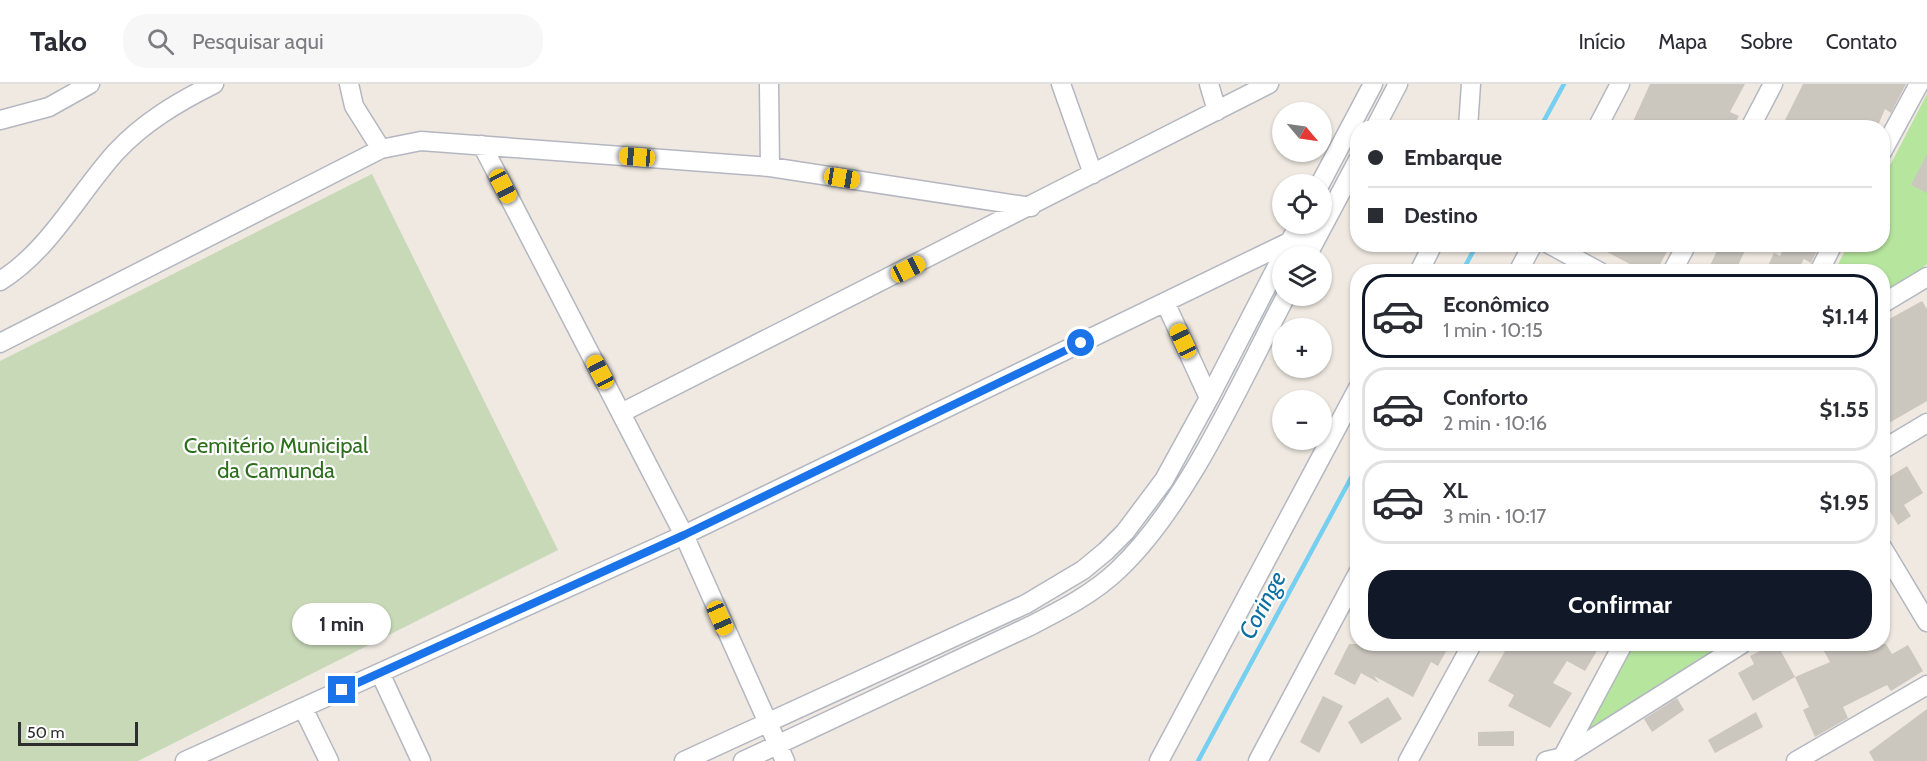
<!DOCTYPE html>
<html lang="pt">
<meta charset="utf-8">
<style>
:root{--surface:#fff;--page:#f7f7f7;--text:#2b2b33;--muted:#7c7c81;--line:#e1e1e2;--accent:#111827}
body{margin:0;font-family:Cabin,sans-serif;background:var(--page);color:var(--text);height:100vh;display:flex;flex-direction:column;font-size:22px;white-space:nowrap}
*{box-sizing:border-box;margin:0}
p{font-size:20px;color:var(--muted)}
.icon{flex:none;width:33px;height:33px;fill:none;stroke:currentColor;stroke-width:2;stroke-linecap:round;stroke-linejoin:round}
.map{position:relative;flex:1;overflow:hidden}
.panel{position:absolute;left:1350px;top:180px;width:540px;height:387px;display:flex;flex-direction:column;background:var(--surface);border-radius:24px;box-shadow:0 2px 4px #0004}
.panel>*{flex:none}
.top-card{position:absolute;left:1350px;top:36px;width:540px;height:132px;border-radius:24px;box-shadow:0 2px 4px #0004;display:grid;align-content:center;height:132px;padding:0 18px;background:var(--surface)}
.needle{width:39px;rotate:119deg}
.controls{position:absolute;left:1272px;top:18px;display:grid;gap:12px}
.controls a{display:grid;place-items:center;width:60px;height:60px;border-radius:50%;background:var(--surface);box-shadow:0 2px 4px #0004;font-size:30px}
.scale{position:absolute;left:18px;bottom:15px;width:120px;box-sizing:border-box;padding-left:6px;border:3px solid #2e2e2e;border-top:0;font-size:16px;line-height:21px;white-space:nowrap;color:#2e2e2e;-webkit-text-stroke:4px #fff;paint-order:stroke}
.end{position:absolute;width:27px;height:27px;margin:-14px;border:8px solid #1a73e8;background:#fff;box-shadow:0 0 0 3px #fff}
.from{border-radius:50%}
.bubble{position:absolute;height:42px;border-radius:21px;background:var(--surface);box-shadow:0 2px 4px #0004;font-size:20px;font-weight:700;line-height:42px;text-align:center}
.car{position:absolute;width:18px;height:36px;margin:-18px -9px;border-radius:8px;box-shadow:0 0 4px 2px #0007;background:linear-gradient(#f5c518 24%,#345 0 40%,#f5c518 0 76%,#345 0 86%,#f5c518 0)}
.top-card b{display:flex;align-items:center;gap:21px;height:57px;font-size:22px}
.top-card b+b{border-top:2px solid var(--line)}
.top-card i{width:15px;height:15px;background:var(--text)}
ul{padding:10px 0 0;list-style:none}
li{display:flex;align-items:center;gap:18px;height:84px;margin:0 12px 9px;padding:0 6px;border:3px solid var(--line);border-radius:24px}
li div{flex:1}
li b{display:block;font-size:22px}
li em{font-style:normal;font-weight:700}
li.current{border-color:var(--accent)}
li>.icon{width:54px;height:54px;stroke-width:1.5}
.cta{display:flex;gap:12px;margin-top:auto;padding:12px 18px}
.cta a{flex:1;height:69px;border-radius:24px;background:var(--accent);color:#fff;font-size:24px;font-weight:700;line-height:69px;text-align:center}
header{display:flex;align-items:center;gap:36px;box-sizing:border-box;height:84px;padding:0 30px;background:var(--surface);border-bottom:2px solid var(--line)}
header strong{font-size:28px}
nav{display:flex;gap:33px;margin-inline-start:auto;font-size:21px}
.search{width:420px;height:54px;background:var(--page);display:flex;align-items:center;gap:15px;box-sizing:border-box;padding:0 21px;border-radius:24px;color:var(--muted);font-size:22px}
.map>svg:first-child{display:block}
.green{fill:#b6e59e}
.cemetery{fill:#c8d9b8}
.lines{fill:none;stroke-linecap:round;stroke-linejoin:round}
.stream{stroke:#75cff0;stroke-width:4.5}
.building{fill:#cbc7bf}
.minor-casing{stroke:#b4b7c1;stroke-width:21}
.minor{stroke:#fff;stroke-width:18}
.route{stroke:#1a73e8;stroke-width:8}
.labels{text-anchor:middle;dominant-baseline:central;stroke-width:4.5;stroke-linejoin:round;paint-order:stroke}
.park-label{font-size:22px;fill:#2c6e1b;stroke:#fff}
.water-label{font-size:24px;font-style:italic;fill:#0d6fa3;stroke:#fff}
</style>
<header>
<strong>Tako</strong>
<div class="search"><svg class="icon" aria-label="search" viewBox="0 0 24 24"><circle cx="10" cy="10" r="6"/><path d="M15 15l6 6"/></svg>Pesquisar aqui</div>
<nav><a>Início</a><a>Mapa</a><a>Sobre</a><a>Contato</a></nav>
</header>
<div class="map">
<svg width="1927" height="677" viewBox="0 0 1927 677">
<rect width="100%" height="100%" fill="#efe9e1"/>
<path class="green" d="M1927,10V180L1919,188L1883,208L1882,188H1834L1848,161L1882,160L1883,95Z
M1630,560H1732L1590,646L1587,640Z"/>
<path class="cemetery" d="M372,90L558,466L138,677H0V277Z"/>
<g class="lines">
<path class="stream" d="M1540,44L1564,0
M1462,188L1477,160
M1198,677L1358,381"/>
</g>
<path class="building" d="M1650,0H1745L1730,28L1739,32L1732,44H1630Z
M1803,0H1906L1891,29L1885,25L1877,44H1781Z
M1927,70V109L1911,101Z
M1592,160H1671L1656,188H1645Z
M1720,160H1748L1735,188H1707Z
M1786,160H1820L1811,179L1804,175L1797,188H1765L1774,169L1780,172Z
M1922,217L1927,225V317L1882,343V239Z
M1907,382L1923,409L1904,421L1911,432L1898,441L1882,414V397Z
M1349,560H1450L1438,582L1431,578L1413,613L1374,592L1379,599L1361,589L1355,601L1334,590Z
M1509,560H1601L1585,587L1567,577L1553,599L1572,609L1550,644L1508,622L1514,611L1488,597Z
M1758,560H1777L1795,593L1753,617L1738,589L1754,580L1750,572L1762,566Z
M1820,560H1886L1892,570L1908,561L1923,587L1891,607L1887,601L1843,623L1848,634L1815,653L1803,626L1809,623L1795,593L1830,578Z
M1323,612L1343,622L1319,669L1300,658Z
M1388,613L1402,635L1361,660L1348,638Z
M1677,614L1684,626L1652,648L1644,635Z
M1927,625V677H1874L1869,668Z
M1756,628L1763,643L1715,669L1708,656Z
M1514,647V662H1478V648Z"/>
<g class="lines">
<defs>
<path id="minor" d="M349,0L354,22L381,65
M769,0L770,83
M1061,0L1093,90
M1209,0L1217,27
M0,36L49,23L90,0
M1375,44L1398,0
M1468,44L1471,0
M1597,44L1620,0
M1750,44L1773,0
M482,61L684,451L785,677
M1882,68L1919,0
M1320,100L1373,0
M1549,160L1600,188
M1307,172L1358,76
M1419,188L1433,160
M1518,188L1533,160
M1672,188L1687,160
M1819,188L1833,160
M0,197C49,167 78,110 116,68C144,38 178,18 214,0
M1165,218L1209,314
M1882,220L1927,193
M0,259L381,65L421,57L770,83L1031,123
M621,329L1269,0
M1882,366L1927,339
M1882,463L1927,538
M380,589L421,677
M303,624L329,677
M1563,672L1623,560
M185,677L684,451L1289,158L1316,155
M684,677L1026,520L1083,486L1106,467L1125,448L1164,396L1209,314L1299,140
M743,677L1030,542C1061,526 1093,510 1118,486C1188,420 1241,297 1286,212
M1159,677L1358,304
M1258,677L1358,489
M1408,677L1472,560
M1546,677L1563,673L1742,560
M1796,677L1927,601"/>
</defs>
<use href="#minor" class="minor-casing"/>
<use href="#minor" class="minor"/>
</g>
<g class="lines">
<path class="route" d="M342,606L684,451L1081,259"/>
</g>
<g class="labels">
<g class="park-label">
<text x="276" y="361">Cemitério Municipal<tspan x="276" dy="25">da Camunda</tspan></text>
</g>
<g class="water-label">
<text transform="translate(1262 521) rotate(-62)">Coringe</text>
</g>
</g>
</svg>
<div class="controls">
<a><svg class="needle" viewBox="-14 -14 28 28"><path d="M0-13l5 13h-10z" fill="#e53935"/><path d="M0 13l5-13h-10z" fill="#7c7c81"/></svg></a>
<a><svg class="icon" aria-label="locate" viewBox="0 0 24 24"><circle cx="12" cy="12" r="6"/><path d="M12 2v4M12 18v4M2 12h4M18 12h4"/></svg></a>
<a><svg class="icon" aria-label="layers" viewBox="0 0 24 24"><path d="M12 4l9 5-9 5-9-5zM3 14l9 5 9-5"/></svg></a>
<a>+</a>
<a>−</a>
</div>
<div class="scale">50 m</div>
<i class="end from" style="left:1081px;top:259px"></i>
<i class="end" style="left:342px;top:606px"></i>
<div class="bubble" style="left:292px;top:519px;width:99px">1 min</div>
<i class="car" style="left:637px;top:73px;rotate:275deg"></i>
<i class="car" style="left:842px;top:94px;rotate:99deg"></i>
<i class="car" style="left:503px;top:102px;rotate:152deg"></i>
<i class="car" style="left:908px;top:185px;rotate:63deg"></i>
<i class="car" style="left:1183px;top:257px;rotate:335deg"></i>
<i class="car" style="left:600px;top:288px;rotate:332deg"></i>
<i class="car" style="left:720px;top:534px;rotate:156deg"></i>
<div class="top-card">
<b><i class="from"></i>Embarque</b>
<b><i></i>Destino</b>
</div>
<section class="panel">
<ul>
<li class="current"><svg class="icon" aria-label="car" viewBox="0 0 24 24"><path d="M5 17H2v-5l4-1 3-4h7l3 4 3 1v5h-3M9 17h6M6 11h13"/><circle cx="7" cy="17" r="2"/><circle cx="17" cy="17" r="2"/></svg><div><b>Econômico</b><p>1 min · 10:15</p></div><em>$1.14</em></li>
<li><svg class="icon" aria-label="car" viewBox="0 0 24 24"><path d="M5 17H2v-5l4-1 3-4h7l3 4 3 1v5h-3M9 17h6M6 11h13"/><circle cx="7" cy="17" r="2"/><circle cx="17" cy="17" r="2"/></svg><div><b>Conforto</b><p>2 min · 10:16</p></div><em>$1.55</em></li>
<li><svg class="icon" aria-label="car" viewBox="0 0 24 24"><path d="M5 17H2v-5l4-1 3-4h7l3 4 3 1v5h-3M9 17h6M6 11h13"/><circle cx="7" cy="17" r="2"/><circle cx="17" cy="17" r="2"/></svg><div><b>XL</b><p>3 min · 10:17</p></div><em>$1.95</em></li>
</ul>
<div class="cta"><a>Confirmar</a></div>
</section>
</div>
